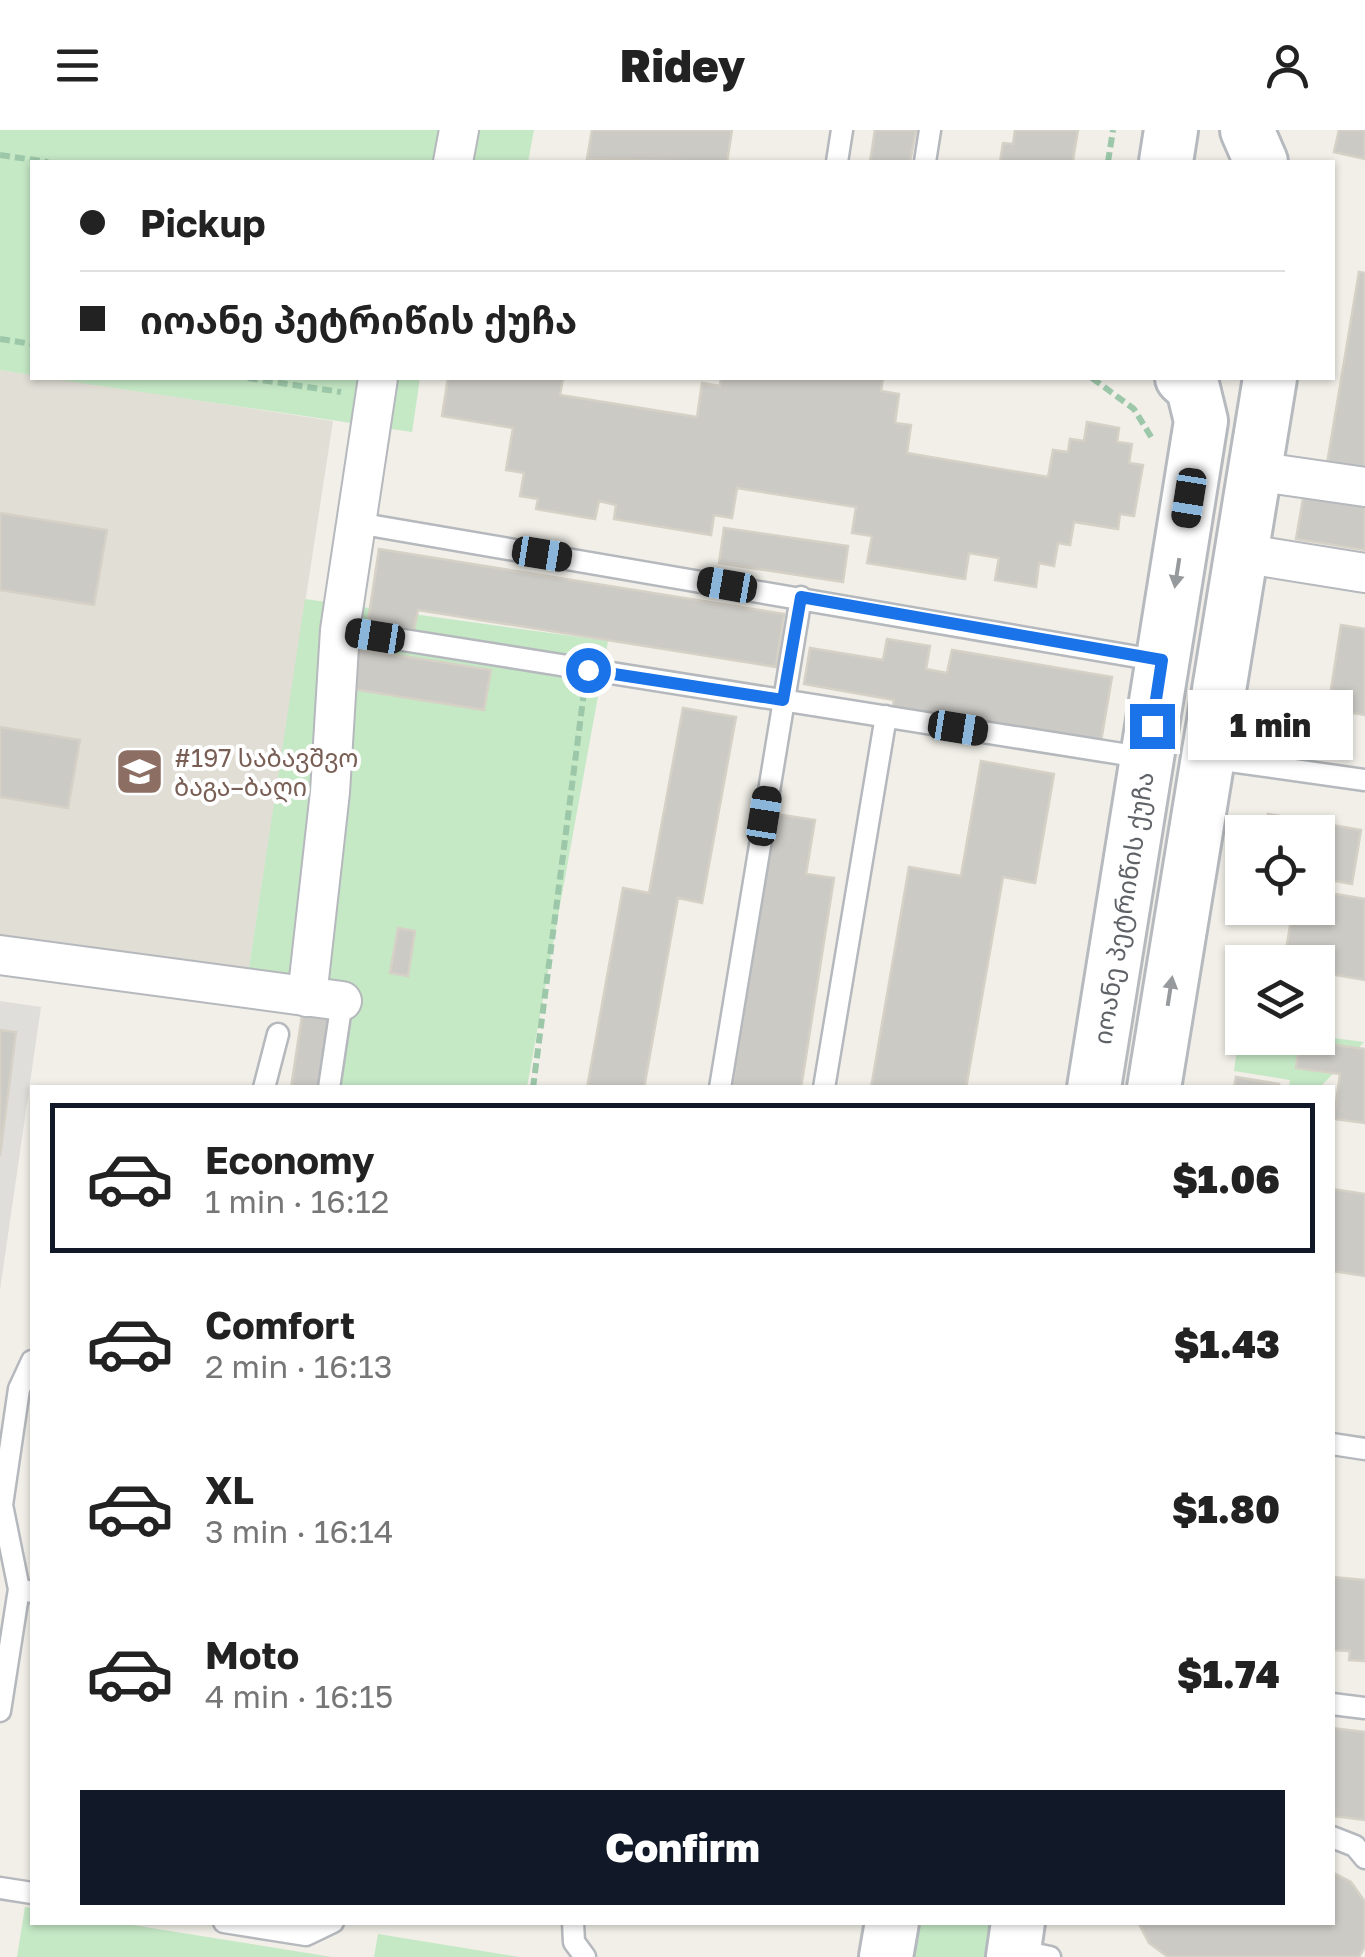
<!DOCTYPE html>
<meta charset="utf-8">
<style>
:root{--surface:#fff;--page:#f6f6f6;--text:#222;--muted:#767676;--line:#e0e0e0;--accent:#111827}
body{margin:0;font-family:"Golos Text","Noto Sans Georgian",sans-serif;background:var(--page);color:var(--text);height:100vh;display:flex;flex-direction:column;font-size:38px;white-space:nowrap}
*{box-sizing:border-box;margin:0}
p{font-size:32px;color:var(--muted)}
.icon{flex:none;width:55px;height:55px;fill:none;stroke:currentColor;stroke-width:2;stroke-linecap:round;stroke-linejoin:round}
.map{position:relative;flex:1;overflow:hidden}
.details{position:absolute;left:30px;top:955px;width:1305px;height:840px;display:flex;flex-direction:column;background:var(--surface);border-radius:0px;box-shadow:0 2px 8px #0004}
.details>*{flex:none}
.hud{position:absolute;left:30px;top:30px;width:1305px;height:220px;border-radius:0px;box-shadow:0 2px 8px #0004;display:grid;align-content:center;height:220px;padding:0 50px;background:var(--surface)}
.buttons{position:absolute;left:1225px;top:685px;display:grid;gap:20px}
.buttons a{display:grid;place-items:center;width:110px;height:110px;border-radius:0px;background:var(--surface);box-shadow:0 2px 8px #0004;font-size:50px}
.end{position:absolute;width:45px;height:45px;margin:-22px;border:12px solid #1a73e8;background:#fff;box-shadow:0 0 0 5px #fff}
.from{border-radius:50%}
.bubble{position:absolute;height:70px;border-radius:0px;background:var(--surface);box-shadow:0 2px 8px #0004;font-size:32px;font-weight:800;line-height:70px;text-align:center}
.car{position:absolute;width:30px;height:60px;margin:-30px -15px;border-radius:12px;box-shadow:0 0 8px 2px #0007;background:linear-gradient(#222 24%,#8ab4d8 0 40%,#222 0 76%,#8ab4d8 0 86%,#222 0)}
.hud b{display:flex;align-items:center;gap:35px;height:95px;font-size:38px}
.hud b+b{border-top:2px solid var(--line)}
.hud i{width:25px;height:25px;background:var(--text)}
ul{padding:18px 0 0;list-style:none}
li{display:flex;align-items:center;gap:30px;height:150px;margin:0 20px 15px;padding:0 30px;border:5px solid transparent;border-radius:0px}
li div{flex:1}
li b{display:block;font-size:38px}
li em{font-style:normal;font-weight:800}
li.active{border-color:var(--accent)}
li>.icon{width:90px;height:90px;stroke-width:1.5}
.cta{display:flex;gap:20px;margin-top:auto;padding:20px 50px}
.cta a{flex:1;height:115px;border-radius:0px;background:var(--accent);color:#fff;font-size:40px;font-weight:800;line-height:115px;text-align:center}
header{display:flex;justify-content:space-between;align-items:center;height:130px;padding:0 50px;background:var(--surface);font-size:45px;font-weight:800}
.map>svg:first-child{display:block}
.industrial{fill:#e0deda}
.education{fill:#e1ded6}
.green{fill:#c5e8c5}
.building{fill:#cccac5;stroke:#d6d1c6;stroke-width:2.5}
.lines{fill:none;stroke-linecap:round;stroke-linejoin:round}
.lane-casing{stroke:#b5b8bc;stroke-width:25}
.street-casing{stroke:#b5b8bc;stroke-width:42}
.secondary-casing{stroke:#b6babf;stroke-width:58}
.path{stroke:#9cc7a9;stroke-width:6;stroke-dasharray:10 5;stroke-linecap:butt}
.lane{stroke:#fff;stroke-width:20}
.street{stroke:#fff;stroke-width:38}
.secondary{stroke:#fff;stroke-width:52}
.oneway{fill:#979a9d}
.route{stroke:#1a73e8;stroke-width:12}
.labels{text-anchor:middle;dominant-baseline:central;stroke-width:8;stroke-linejoin:round;paint-order:stroke}
.education-label{font-size:25px;fill:#785e54;stroke:#fff;text-anchor:start}
.street-label{font-size:25px;fill:#5f6368;stroke:#fff}
</style>
<header><svg class="icon" aria-label="menu" viewBox="0 0 24 24"><path d="M4 6h16M4 12h16M4 18h16"/></svg>Ridey<svg class="icon" aria-label="person" viewBox="0 0 24 24"><circle cx="12" cy="8" r="4"/><path d="M4 21q1-7 8-7t8 7"/></svg></header>
<div class="map">
<svg width="1365" height="1827" viewBox="0 0 1365 1827">
<rect width="100%" height="100%" fill="#f1efe8"/>
<path class="industrial" d="M0,871L41,877L0,1160Z"/>
<path class="education" d="M0,240L333,291L247,851L0,813Z"/>
<path class="green" d="M0,0H534L528,32H32V245L0,240Z
M47,248H420L412,302Z
M305,469L608,511L527,957H337L353,865L247,851Z
M1242,878V908L1318,906L1364,912L1320,957H1289L1290,950L1234,941Z
M25,1777L32,1778V1792L120,1793L332,1827H17Z
M905,1793H1004L999,1827H899Z
M378,1804L519,1827H374Z"/>
<path class="building" d="M592,0H732L727,32L587,29Z
M875,0H916L910,32H870Z
M1015,0H1078L1073,30L1082,32H1000L1003,13L1013,14Z
M1339,0H1365V29L1334,22Z
M1359,142L1365,143V346L1326,340Z
M448,248H563L560,265L697,287L702,253L720,256L721,248H883L881,261L899,264L895,293L911,295L907,323L1048,347L1053,320L1068,322L1070,309L1084,311L1087,292L1119,298L1117,312L1132,314L1129,333L1143,335L1134,386L1120,384L1118,399L1074,392L1070,415L1058,413L1054,436L1039,433L1036,457L995,450L999,428L969,423L965,449L867,433L872,406L852,403L856,377L737,358L732,388L714,385L711,405L614,389L616,375L599,371L595,389L536,379L538,369L520,366L524,343L506,340L513,298L442,286Z
M1304,363L1365,373V420L1296,409Z
M0,383L107,400L94,475L0,460Z
M724,398L848,416L843,452L719,433Z
M379,419L784,484L776,537L418,480L414,500L368,492Z
M1341,495L1365,499V585L1328,579Z
M887,509L930,516L926,539L947,543L952,520L1112,547L1100,617L892,581L894,570L804,554L810,518L883,530Z
M352,518L491,540L484,580L346,558Z
M683,578L736,587L702,773L678,768L644,958H587L623,758L649,763Z
M0,597L80,610L68,678L0,667Z
M981,631L1054,644L1035,753L1003,747L966,958H871L909,737L961,746Z
M776,684L815,690L806,744L834,748L801,958H732Z
M1268,684L1361,700L1352,754L1318,748V702H1265Z
M1318,761L1365,769V850L1318,842V832H1284L1293,778H1318Z
M398,798L415,801L408,846L390,843Z
M303,879L336,884L325,958H291Z
M0,900L16,902L0,1026Z
M1300,910L1365,919V993L1334,989L1340,944L1296,938Z
M1236,947L1279,954L1278,958H1234Z
M1332,1059L1365,1064V1146L1332,1141Z
M1332,1447L1365,1450V1531L1349,1530L1350,1521L1332,1520Z
M1332,1598L1365,1602V1690L1332,1686Z
M1332,1742L1351,1752L1365,1772V1816L1359,1827H1168L1149,1813L1138,1792H1332Z"/>
<g class="lines">
<defs>
<path id="lane" d="M837,32L842,0
M925,32L930,0
M357,393L1161,531
M340,500L1147,628
M1208,628L1365,650
M264,958L278,904
M329,958L342,871
M720,958L801,467
M824,958L886,586
M32,1231L19,1259L2,1375L19,1459L32,1462
M1332,1314L1365,1319
M1332,1574L1365,1578
M0,1581L19,1459
M1332,1707L1355,1716L1365,1728
M0,1758L32,1763
M224,1792L306,1805L333,1792
M573,1792L574,1812L585,1827
M1016,1820L1050,1827"/>
<path id="street" d="M453,32L459,0
M1255,341L1365,357
M1241,423L1365,443
M0,825L342,871
M307,867L330,662L340,500L378,248"/>
<path id="secondary" d="M1247,0L1261,32
M1166,32L1171,0
M1094,958L1201,291L1193,258L1182,248
M1154,958L1270,248
M886,1827L892,1792
M1013,1827L1018,1792"/>
</defs>
<use href="#lane" class="lane-casing"/>
<use href="#street" class="street-casing"/>
<use href="#secondary" class="secondary-casing"/>
<path class="path" d="M0,25L48,32
M1108,32L1113,0
M0,209L32,214
M248,248L341,262
M1092,248L1134,279L1153,310
M533,958L584,562"/>
<use href="#lane" class="lane"/>
<use href="#street" class="street"/>
<use href="#secondary" class="secondary"/>
</g>
<defs><path id="oneway-solid" d="M-6-.8H1V-3.2L6.5 0L1 3.2V.8H-6Z" transform="scale(2.5)"/></defs>
<g class="oneway">
<use href="#oneway-solid" transform="translate(1177 443) rotate(99)"/>
<use href="#oneway-solid" transform="translate(1170 861) rotate(-81)"/>
</g>
<g class="lines">
<path class="route" d="M588,540L783,570L801,467L1162,530L1152,596"/>
</g>
<defs>
<symbol id="school-square" viewBox="-11 -11 22 22"><rect x="-9" y="-9" width="18" height="18" rx="4" fill="#8d6e63" stroke="#fff"/><path d="M0-5L7-2L0 1L-7-2ZM-4 1L0 2.5L4 1V4Q0 6-4 4Z" fill="#fff"/></symbol>
</defs>
<g fill-rule="evenodd">
<use href="#school-square" x="112" y="614" width="55" height="55"/>
</g>
<g class="labels">
<g class="education-label">
<text x="174" y="627">#197 საბავშვო<tspan x="174" dy="29">ბაგა–ბაღი</tspan></text>
</g>
<g class="street-label">
<text transform="translate(1123 778) rotate(-81)">იოანე პეტრიწის ქუჩა</text>
</g>
</g>
</svg>
<div class="buttons">
<a><svg class="icon" aria-label="locate" viewBox="0 0 24 24"><circle cx="12" cy="12" r="6"/><path d="M12 2v4M12 18v4M2 12h4M18 12h4"/></svg></a>
<a><svg class="icon" aria-label="layers" viewBox="0 0 24 24"><path d="M12 4l9 5-9 5-9-5zM3 14l9 5 9-5"/></svg></a>
</div>
<i class="end from" style="left:588px;top:540px"></i>
<i class="end" style="left:1152px;top:596px"></i>
<div class="bubble" style="left:1188px;top:560px;width:165px">1 min</div>
<i class="car" style="left:1189px;top:368px;rotate:189deg"></i>
<i class="car" style="left:542px;top:424px;rotate:99deg"></i>
<i class="car" style="left:727px;top:455px;rotate:280deg"></i>
<i class="car" style="left:375px;top:506px;rotate:279deg"></i>
<i class="car" style="left:958px;top:598px;rotate:99deg"></i>
<i class="car" style="left:764px;top:686px;rotate:9deg"></i>
<div class="hud">
<b><i class="from"></i>Pickup</b>
<b><i></i>იოანე პეტრიწის ქუჩა</b>
</div>
<section class="details">
<ul>
<li class="active"><svg class="icon" aria-label="car" viewBox="0 0 24 24"><path d="M5 17H2v-5l4-1 3-4h7l3 4 3 1v5h-3M9 17h6M6 11h13"/><circle cx="7" cy="17" r="2"/><circle cx="17" cy="17" r="2"/></svg><div><b>Economy</b><p>1 min · 16:12</p></div><em>$1.06</em></li>
<li><svg class="icon" aria-label="car" viewBox="0 0 24 24"><path d="M5 17H2v-5l4-1 3-4h7l3 4 3 1v5h-3M9 17h6M6 11h13"/><circle cx="7" cy="17" r="2"/><circle cx="17" cy="17" r="2"/></svg><div><b>Comfort</b><p>2 min · 16:13</p></div><em>$1.43</em></li>
<li><svg class="icon" aria-label="car" viewBox="0 0 24 24"><path d="M5 17H2v-5l4-1 3-4h7l3 4 3 1v5h-3M9 17h6M6 11h13"/><circle cx="7" cy="17" r="2"/><circle cx="17" cy="17" r="2"/></svg><div><b>XL</b><p>3 min · 16:14</p></div><em>$1.80</em></li>
<li><svg class="icon" aria-label="car" viewBox="0 0 24 24"><path d="M5 17H2v-5l4-1 3-4h7l3 4 3 1v5h-3M9 17h6M6 11h13"/><circle cx="7" cy="17" r="2"/><circle cx="17" cy="17" r="2"/></svg><div><b>Moto</b><p>4 min · 16:15</p></div><em>$1.74</em></li>
</ul>
<div class="cta"><a>Confirm</a></div>
</section>
</div>
